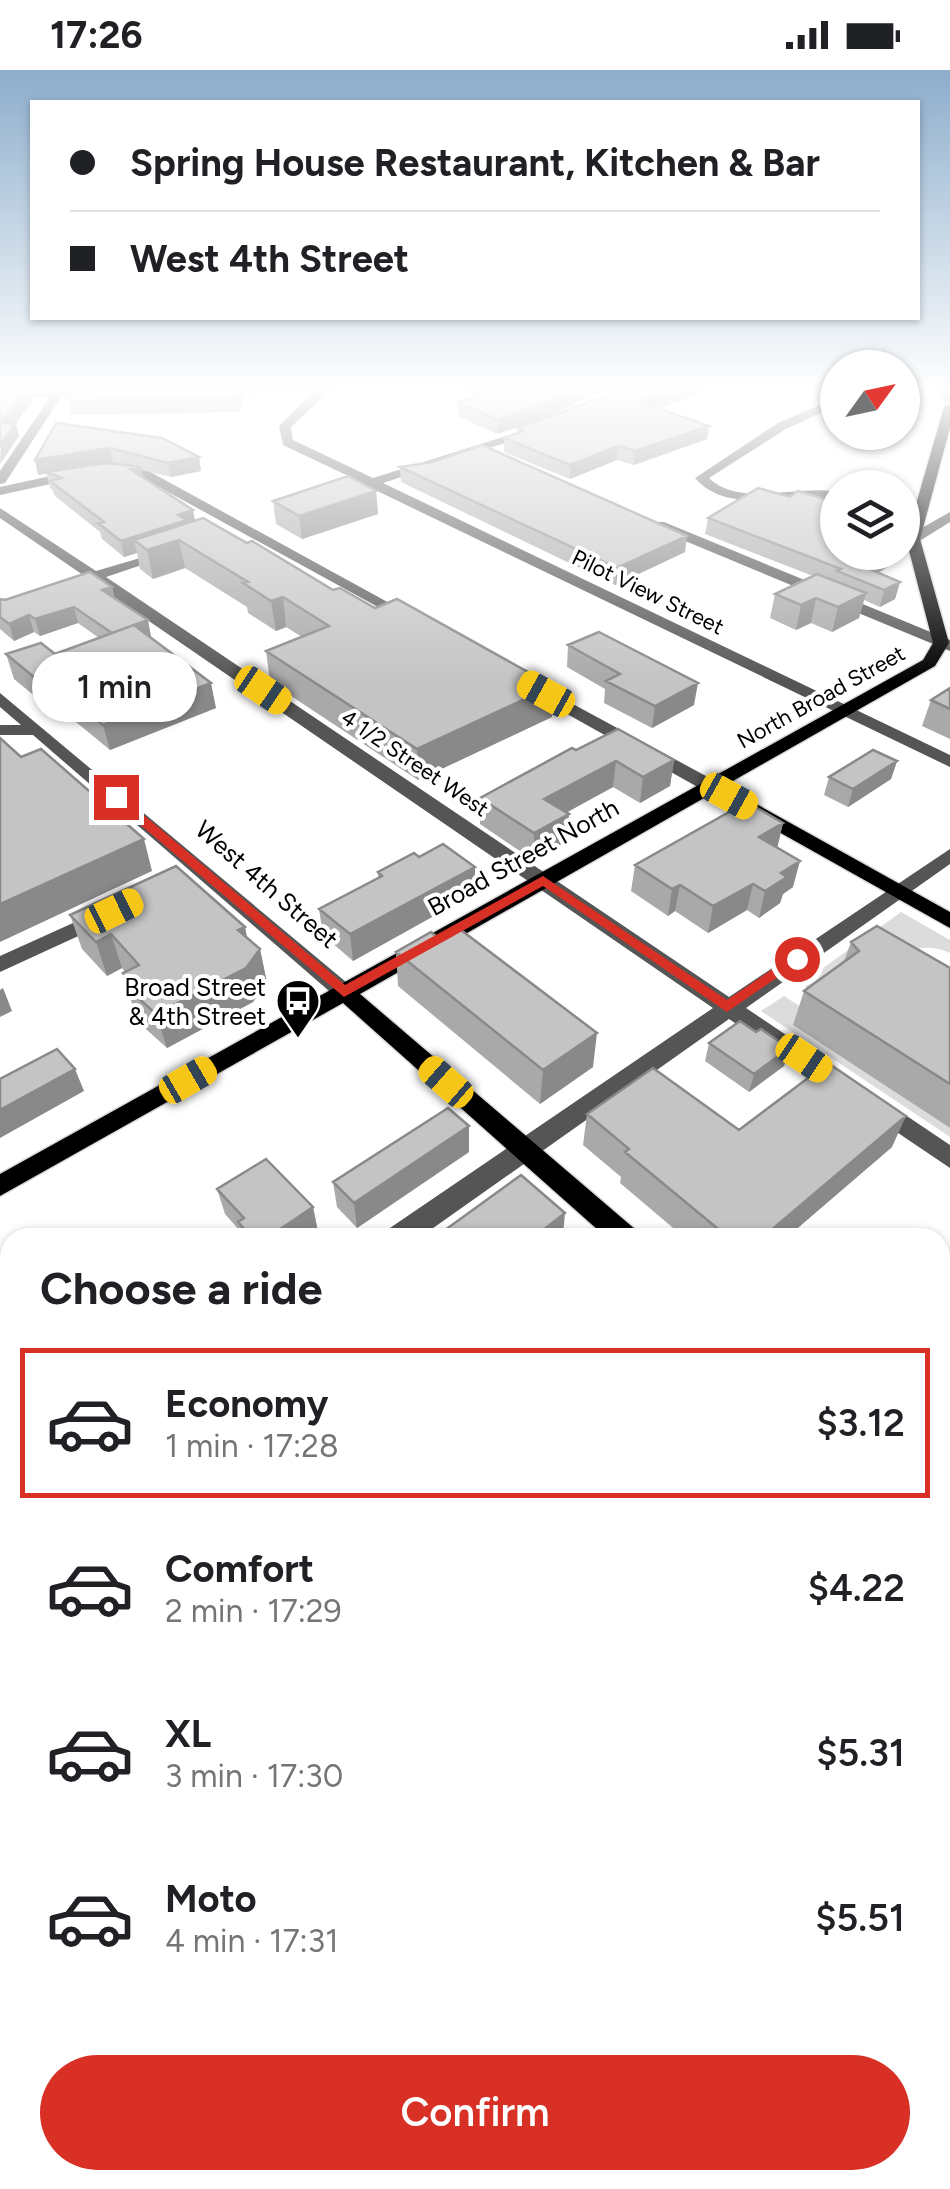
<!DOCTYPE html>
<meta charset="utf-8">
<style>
:root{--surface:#fff;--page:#f2f2f2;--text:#202124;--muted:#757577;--line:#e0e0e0;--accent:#d93025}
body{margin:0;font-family:Figtree,sans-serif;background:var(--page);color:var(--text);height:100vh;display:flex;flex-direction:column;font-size:38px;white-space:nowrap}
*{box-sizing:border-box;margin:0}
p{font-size:32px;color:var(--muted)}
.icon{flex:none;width:55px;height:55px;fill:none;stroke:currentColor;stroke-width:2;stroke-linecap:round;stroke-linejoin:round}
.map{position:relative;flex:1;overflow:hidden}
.details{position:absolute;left:0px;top:1158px;width:950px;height:962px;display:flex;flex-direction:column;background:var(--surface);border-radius:30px 30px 0 0;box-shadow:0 2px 8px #0004}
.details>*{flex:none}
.hud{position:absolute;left:30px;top:30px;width:890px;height:220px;border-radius:0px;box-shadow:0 2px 8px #0004;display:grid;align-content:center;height:220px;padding:0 40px;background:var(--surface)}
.needle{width:65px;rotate:57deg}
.buttons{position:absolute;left:820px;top:280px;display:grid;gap:20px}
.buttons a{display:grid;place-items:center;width:100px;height:100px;border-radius:50%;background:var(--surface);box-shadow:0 2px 8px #0004;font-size:50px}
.end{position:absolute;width:45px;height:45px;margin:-22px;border:12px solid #d93025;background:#fff;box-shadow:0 0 0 5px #fff}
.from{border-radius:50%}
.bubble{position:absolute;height:70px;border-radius:35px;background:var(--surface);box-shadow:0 2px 8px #0004;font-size:32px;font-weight:600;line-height:70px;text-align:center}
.car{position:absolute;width:30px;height:60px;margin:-30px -15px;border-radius:12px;box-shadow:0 0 8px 2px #0007;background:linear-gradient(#f5c518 24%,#345 0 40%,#f5c518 0 76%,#345 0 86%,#f5c518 0)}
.hud b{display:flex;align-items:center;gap:35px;height:95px;font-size:38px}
.hud b+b{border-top:2px solid var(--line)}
.hud i{width:25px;height:25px;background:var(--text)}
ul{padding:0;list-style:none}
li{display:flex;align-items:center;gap:30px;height:150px;margin:0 20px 15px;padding:0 20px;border:5px solid transparent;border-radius:0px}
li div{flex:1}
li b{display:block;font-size:38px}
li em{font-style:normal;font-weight:600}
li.active{border-color:var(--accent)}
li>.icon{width:90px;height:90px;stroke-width:1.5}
h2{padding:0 40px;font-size:45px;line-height:120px}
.action{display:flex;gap:20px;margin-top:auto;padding:20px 40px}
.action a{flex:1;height:115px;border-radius:60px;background:var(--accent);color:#fff;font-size:40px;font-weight:600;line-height:115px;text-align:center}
.status{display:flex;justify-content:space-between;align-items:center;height:70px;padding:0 50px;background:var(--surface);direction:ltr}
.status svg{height:28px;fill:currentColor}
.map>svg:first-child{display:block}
.green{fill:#dcdcdc}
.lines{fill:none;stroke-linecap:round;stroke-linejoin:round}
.major-casing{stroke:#dbdbdb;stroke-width:3}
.minor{fill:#555;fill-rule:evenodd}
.major{fill:#000;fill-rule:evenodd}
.wall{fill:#a9a9a9}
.shaded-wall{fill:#898989}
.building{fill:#c4c4c4;stroke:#898989;stroke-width:2.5}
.route{fill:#d93025}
.labels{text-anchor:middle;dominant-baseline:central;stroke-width:8;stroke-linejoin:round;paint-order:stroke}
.far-street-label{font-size:22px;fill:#000;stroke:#fff}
.street-label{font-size:25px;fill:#000;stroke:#fff}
.poi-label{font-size:25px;fill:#000;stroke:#fff;text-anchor:end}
</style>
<div class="status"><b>17:26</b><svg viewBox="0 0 49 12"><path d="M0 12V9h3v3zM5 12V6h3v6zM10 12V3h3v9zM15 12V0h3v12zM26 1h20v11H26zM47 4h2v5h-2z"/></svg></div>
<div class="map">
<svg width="950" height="2119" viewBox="0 0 950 2119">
<rect width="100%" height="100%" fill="#fff"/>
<path class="green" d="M901,842L950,870V883C907,862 862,908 827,930L801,914Z
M784,926L810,943L794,955L950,1058V1067L761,941Z"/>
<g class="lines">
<defs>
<path id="major" d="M950,334V358L920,469L949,573L935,596L724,716L950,842V858L711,724L360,924L636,1160L639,1168H607L343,933L0,1126V1104L923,590L933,573L906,469L944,337Z
M940,1419L950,1423V1460L940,1456Z"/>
</defs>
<use href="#major" class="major-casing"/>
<path class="minor" d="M58,316H68L66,320L111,324L105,327H61L5,413L0,414V401L50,327L0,326V320H55Z
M280,316H335L291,357L293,370L373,408L538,356V362L383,413L950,685V697L371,418L358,419L361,412L283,375L279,356L314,321L210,325L204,322Z
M940,316H950V333L944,330Z
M838,327V335L786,359L709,408C740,438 798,414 838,422V430C791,420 730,448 695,408L778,353Z
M122,396L145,399L422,551L409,554L137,405L87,406L0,425V417L87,398Z
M0,438L96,501L174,478V484L106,507L729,927L950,779V794L746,938L950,1075V1098L729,949L419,1168H384L387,1160L713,938L92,512L78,513L76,510L83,505L0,448Z
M950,442V452L918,472L902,469V459L913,463Z
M654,452H664L950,570V581L654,458Z
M523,607L717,712L719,716L717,720H703L517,616L515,612Z
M0,623L352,917L355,922L352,927H336L33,665H0V655H21L0,637Z
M104,839L115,846L111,851L0,902V886Z
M0,1259L10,1263V1301L0,1297Z
M10,1421V1456L0,1460V1425Z
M10,1810V1855L0,1859V1814Z
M542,2110H589L592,2119H545Z"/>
<use href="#major" class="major"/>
</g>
<path class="wall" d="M77,316H243L244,326L239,342L72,345L69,331Z
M463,316H613L539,350L497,364L458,346V333L474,328Z
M621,316H702V322L657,338L709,356L707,369L634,395L617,390L570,409L504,382V368L516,364L517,358L603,327Z
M56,353L199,387L201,401L171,407L141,400L143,408L195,450L333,520L552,647L418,710L270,612L266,581L302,567L286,557L276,561L248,543L247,537L185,498L153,509L140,499L137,483L124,487L102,469L100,462L55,426L52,419L50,418L46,403L38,405Z
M400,397L685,482L615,515L401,412Z
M376,421L378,444L302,469L276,454L273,431Z
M790,427L831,431L830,435L897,491L878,503L900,512L895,529L880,537L864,530L859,548L832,562L811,553L796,560L770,548L775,524L813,506L705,464L708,448Z
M112,517L114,528L148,550L150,567L216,638L110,680L54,634L48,637L14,609L6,584H55L99,568L78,553L40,566L34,562L14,571L0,559V529Z
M568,575L694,635L652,658L604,633L605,619L567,597Z
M950,618V669L922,656L931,630Z
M576,680L674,690L670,716L640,733L613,717L566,743L569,744L567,771L533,790L480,754V728Z
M897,691L891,709L848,737L824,725L829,707Z
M783,753L777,777L793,817L783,824L780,833L759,848L747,840L708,863L675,841L668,846L631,821L635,795Z
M378,802L475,823L353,891L323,865L319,839L378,808Z
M70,845L245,857L247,867L260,879L267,913L253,932L167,978L138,952L127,918L123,903L125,902L122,898L107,906L82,879Z
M851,872L950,898V1058L793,955L804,921L844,891Z
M396,882L593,997L540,1034L398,916Z
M756,962L789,978L784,996L749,1022L705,991L709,973Z
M587,1044L739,1060L892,1077L786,1168H685L620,1113L621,1107L583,1075Z
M469,1056V1082L357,1158L337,1137L333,1112Z
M217,1119L313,1137L318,1162L310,1168H242L240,1161L225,1144Z
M950,1461V1977L940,1978V1470L942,1471Z"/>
<path class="shaded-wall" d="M241,316L244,326L239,342L238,329Z
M585,316H613L539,350L497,364V350Z
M684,316H702V322L638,346L639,332Z
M29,317L33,330L16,353L19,366L0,394L2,353Z
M709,356L707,369L634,395L635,381Z
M618,376L617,390L570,409V395Z
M110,378L113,392L38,405L35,390Z
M199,387L201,401L171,407L168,393Z
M141,397L144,412L130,399Z
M376,421L378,444L302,469L299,446Z
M193,440L196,456L134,470L137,483L124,487L121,471L178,445Z
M687,466L685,482L615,515L617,498Z
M179,470L185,498L153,509L147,480Z
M889,482H899L897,491L863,512L865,497Z
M900,512L895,529L880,537L884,520Z
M112,517L116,533L102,520Z
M866,523L859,548L832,562L838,537Z
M283,527L286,557L276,561L271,531Z
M816,528L811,553L796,560L801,535Z
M74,537L78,553L40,566L35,549Z
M29,545L34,562L14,571L9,554Z
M148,550L151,566L116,580L112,563Z
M46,609L54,634L48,637L40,612Z
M211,613L216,638L110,680L103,655Z
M698,613L694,635L652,658L655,636Z
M553,616L552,647L418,710L417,679Z
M674,690L670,716L640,733L643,707Z
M616,691L613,717L543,755L544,729Z
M897,691L891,709L848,737L853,719Z
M569,744L567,771L533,790L534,763Z
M783,753L777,779L759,767Z
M144,769L152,801L0,872V834Z
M800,791L793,817L783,824L780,833L759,848L765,821L781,803Z
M475,797V823L353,891L350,864Z
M753,814L747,840L708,863L713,836Z
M680,815L675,841L668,846L672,819Z
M245,857L251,891L260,879L267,913L253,932L167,978L156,944L238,860Z
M111,864L122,898L107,906L96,872Z
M3,918L12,941L0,947V920Z
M597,963L593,997L540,1034L543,1000Z
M789,978L784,996L749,1022L754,1004Z
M75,999L84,1021L0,1068V1040Z
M906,1046L892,1077L786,1168H762Z
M469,1056V1082L357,1158L354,1133Z
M313,1137L318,1162L310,1168H267Z
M565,1143L563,1165L559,1168H533Z
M10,1524V1554L0,1561V1531Z
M10,1761V1778L0,1786V1769Z
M10,1914V1936L0,1944V1923Z
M124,2110H139L130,2119H115Z
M411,2110H417L422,2119H416Z"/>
<path class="building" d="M77,316H241L238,329L69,331Z
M475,316H585L539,336L497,350L458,333L484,325Z
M621,316H684L639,332L709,356L635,381L618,376L570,395L504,368L523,361L517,358L603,327Z
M0,317H29L2,353H16L0,375Z
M56,353L162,368L199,387L168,393L110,378L35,390Z
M482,375L687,466L617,498L400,397L433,392Z
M106,393L141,397L130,399L193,440L178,445L187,450L121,471L98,453L104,452L50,411L62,408L46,402Z
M348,406L376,421L299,446L273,431Z
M758,418L790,427L798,421L831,431L827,434L838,437V482H889L865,497L900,512L884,520L837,501L841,499L708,448Z
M203,448L247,473L252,471L333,520L340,518L375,538L397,529L553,616L417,679L266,581L329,556L283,527L271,531L243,513L248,512L179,470L147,480L134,470Z
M90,502L112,517L102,520L148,550L112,563L74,537L35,549L29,545L9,554L0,547V529L5,530Z
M817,504L866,523L838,537L816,528L801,535L775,524Z
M134,555L211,613L103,655L46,609L40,612L6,584L41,573L55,584Z
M599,562L698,613L655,636L606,611L620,604L568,575Z
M950,618V639L931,630Z
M618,659L674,690L643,707L616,691L544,729L569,744L534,763L480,728L572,678L576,680Z
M0,668L21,687L41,679L144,769L0,834Z
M873,680L897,691L853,719L829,707Z
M747,732L783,753L759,767L800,791L781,803L787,807L765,821L753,814L713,836L680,815L672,819L635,795Z
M443,774L475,797L350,864L319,839L382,806L378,802L414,783L419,787Z
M176,796L245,857L238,860L260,879L246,898L156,944L127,918L134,914L123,903L139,895L111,864L96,872L70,845Z
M877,856L950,898V1014L804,921L859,881L851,872Z
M457,857L597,963L543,1000L396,882L431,862L437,867Z
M740,951L756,962L761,959L789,978L754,1004L709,973Z
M57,979L75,999L0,1040V1009Z
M828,993L906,1046L762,1168H729L625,1082L629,1079L587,1044L653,998L739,1060Z
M448,1038L469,1056L354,1133L333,1112Z
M266,1089L313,1137L267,1168H252L238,1152L244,1148L217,1119Z
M521,1105L565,1143L533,1168H434Z
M414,1162L419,1168H406Z
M950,1461V1960L940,1949V1470L942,1471Z
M10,1464V1524L0,1531V1471Z
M10,1650V1695L9,1696L10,1699V1761L0,1769V1658Z
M7,1841L10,1848V1914L0,1923V1847Z
M10,2073V2110H124L115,2119H10L0,2098V2082Z
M405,2110H411L416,2119H398Z"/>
<linearGradient id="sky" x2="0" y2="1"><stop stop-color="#8cadcc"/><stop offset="0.52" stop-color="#fff"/><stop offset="1" stop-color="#fff" stop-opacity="0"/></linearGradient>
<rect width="950" height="612" fill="url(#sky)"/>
<path class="route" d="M111,725H120L345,915L543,806L727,930L792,886L804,889L727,942L543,816L344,927L111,730Z"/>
<defs>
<symbol id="bus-pin" viewBox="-11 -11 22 30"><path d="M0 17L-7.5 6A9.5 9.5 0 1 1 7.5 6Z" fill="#000" stroke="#fff"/><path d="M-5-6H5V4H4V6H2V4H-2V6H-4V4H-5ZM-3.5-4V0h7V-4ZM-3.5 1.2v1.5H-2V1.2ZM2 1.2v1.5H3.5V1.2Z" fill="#fff"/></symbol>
</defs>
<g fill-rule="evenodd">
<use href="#bus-pin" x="273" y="906" width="50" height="68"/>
</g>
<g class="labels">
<g class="far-street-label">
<text transform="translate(648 522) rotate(26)">Pilot View Street</text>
<text transform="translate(821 627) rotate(-29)">North Broad Street</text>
<text transform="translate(415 693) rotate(34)">4 1/2 Street West</text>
</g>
<g class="street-label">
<text transform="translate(523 787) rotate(-29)">Broad Street North</text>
<text transform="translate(267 814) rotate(41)">West 4th Street</text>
</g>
<g class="poi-label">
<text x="266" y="917">Broad Street<tspan x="266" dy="29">&amp; 4th Street</tspan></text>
</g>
</g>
</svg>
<div class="buttons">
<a><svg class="needle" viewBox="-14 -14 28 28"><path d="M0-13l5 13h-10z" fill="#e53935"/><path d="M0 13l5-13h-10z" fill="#757577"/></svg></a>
<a><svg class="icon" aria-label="layers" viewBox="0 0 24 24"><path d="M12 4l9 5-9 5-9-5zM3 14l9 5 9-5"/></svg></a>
</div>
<i class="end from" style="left:797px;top:889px"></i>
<i class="end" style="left:116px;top:727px"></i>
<div class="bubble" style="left:32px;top:582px;width:165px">1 min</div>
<i class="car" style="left:263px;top:620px;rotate:124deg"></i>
<i class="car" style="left:546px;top:624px;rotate:299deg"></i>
<i class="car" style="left:729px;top:726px;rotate:119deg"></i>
<i class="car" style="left:114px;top:841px;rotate:64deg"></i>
<i class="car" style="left:804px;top:988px;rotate:124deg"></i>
<i class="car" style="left:188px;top:1010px;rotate:60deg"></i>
<i class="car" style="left:446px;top:1012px;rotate:311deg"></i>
<div class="hud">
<b><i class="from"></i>Spring House Restaurant, Kitchen &amp; Bar</b>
<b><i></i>West 4th Street</b>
</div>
<section class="details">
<h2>Choose a ride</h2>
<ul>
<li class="active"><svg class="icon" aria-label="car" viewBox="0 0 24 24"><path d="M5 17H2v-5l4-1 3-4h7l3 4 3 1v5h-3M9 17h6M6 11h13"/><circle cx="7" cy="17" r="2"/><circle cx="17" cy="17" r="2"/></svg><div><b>Economy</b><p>1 min · 17:28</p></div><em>$3.12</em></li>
<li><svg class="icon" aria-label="car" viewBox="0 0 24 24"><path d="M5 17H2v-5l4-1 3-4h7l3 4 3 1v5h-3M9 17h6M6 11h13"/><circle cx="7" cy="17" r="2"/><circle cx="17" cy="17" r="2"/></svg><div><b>Comfort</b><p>2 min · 17:29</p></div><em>$4.22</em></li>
<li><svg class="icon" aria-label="car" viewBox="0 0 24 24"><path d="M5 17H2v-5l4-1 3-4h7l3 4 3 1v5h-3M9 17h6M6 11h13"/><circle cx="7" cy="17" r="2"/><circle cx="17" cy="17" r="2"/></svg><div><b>XL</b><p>3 min · 17:30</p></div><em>$5.31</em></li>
<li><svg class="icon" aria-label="car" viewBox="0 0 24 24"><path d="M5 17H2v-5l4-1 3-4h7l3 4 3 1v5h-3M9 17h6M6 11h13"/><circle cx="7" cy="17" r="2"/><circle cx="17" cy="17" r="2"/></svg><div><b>Moto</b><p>4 min · 17:31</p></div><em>$5.51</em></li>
</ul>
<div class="action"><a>Confirm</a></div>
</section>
</div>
